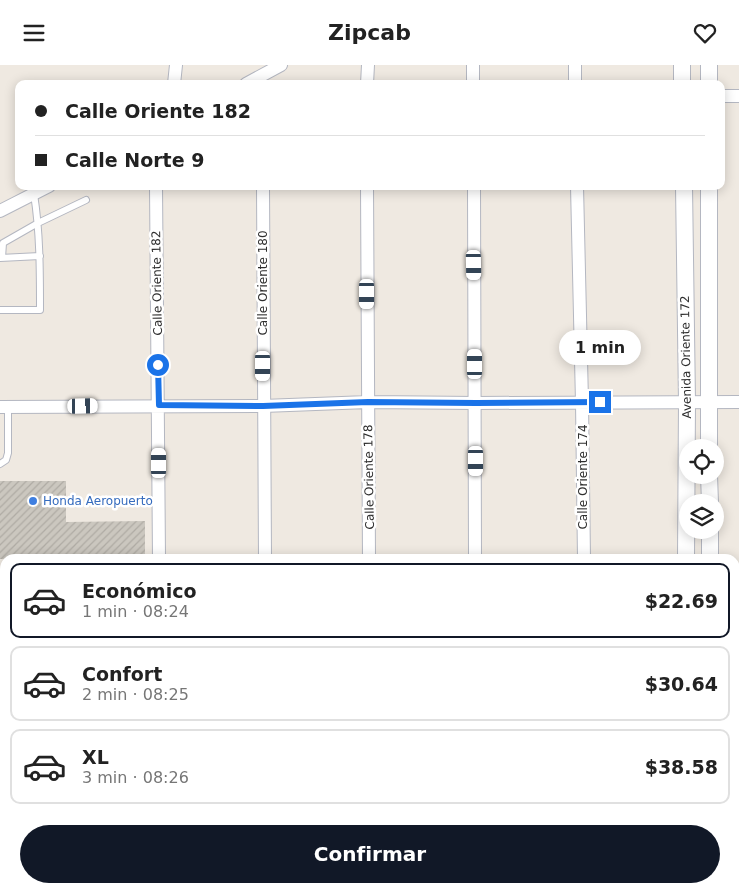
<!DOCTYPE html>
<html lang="es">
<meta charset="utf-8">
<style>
:root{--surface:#fff;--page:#f2f2f2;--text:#222;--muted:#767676;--line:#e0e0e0;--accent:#111827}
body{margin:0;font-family:"DejaVu Sans",sans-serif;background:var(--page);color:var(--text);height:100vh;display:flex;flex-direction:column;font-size:19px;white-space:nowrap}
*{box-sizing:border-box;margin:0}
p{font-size:16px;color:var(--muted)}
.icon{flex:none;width:28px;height:28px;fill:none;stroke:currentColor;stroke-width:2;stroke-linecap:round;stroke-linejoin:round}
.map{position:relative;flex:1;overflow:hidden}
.sheet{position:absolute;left:0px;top:489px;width:740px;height:339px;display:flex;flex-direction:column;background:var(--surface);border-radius:15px 15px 0 0;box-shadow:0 2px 12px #0003}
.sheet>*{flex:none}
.banner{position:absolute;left:15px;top:15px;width:710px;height:110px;border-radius:10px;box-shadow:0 2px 12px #0003;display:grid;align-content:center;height:110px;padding:0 20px;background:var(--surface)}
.fabs{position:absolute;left:679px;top:374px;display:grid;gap:10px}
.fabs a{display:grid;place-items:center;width:45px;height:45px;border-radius:50%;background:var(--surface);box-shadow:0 2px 12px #0003;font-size:25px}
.end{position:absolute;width:22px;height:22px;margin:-11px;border:6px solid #1a73e8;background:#fff;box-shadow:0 0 0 2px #fff}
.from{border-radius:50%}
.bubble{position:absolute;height:35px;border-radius:18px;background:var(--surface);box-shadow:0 2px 12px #0003;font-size:16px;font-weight:700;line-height:35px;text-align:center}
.car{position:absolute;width:15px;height:30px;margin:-15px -8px;border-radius:6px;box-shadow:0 0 4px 1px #0007;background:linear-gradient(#fff 24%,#345 0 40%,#fff 0 76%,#345 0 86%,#fff 0)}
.banner b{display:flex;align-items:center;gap:18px;height:48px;font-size:19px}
.banner b+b{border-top:1px solid var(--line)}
.banner i{width:12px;height:12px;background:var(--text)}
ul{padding:9px 0 0;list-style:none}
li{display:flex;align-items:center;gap:15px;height:75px;margin:0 10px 8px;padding:0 10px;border:2px solid var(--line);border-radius:10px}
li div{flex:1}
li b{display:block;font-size:19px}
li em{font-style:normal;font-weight:700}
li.selected{border-color:var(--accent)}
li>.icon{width:45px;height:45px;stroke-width:1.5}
.primary-button{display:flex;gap:10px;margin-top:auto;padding:10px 20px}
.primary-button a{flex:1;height:58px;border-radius:30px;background:var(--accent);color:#fff;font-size:20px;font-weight:700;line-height:58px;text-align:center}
header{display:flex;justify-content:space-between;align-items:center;height:65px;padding:0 20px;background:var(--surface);font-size:22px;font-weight:700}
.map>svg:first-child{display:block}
.grass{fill:url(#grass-tufts)}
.building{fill:url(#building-hatch)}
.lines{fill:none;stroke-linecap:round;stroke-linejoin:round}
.service-casing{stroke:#b4b7c1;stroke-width:8}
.minor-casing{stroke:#b4b7c1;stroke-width:14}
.tertiary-casing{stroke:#b4b7c1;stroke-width:18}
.primary-casing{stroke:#c9c9c9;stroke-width:22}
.service{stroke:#fff;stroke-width:6}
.minor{stroke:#fff;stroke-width:12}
.tertiary{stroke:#fff;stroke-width:16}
.primary{stroke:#f2d163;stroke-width:20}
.route{stroke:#1a73e8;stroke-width:6}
.shop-dot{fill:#3f7fe0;stroke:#fff;stroke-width:2}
.labels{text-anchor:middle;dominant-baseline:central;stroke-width:5;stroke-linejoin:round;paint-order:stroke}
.street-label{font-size:12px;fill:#2e2e2e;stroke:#fff}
.shop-label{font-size:12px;fill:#366cbe;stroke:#fff;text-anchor:start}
</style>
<header><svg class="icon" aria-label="menu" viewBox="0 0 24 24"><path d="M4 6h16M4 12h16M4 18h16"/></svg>Zipcab<svg class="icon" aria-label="heart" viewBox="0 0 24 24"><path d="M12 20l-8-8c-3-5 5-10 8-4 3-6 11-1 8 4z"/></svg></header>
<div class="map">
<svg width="739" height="827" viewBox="0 0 739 827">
<defs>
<pattern id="grass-tufts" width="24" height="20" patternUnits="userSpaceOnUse" patternTransform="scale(1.25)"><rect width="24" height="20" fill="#b6e59e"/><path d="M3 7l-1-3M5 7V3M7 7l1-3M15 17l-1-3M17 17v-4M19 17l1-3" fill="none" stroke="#9dc588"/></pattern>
<pattern id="building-hatch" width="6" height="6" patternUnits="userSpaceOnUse" patternTransform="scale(1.25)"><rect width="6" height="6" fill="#cbc7bf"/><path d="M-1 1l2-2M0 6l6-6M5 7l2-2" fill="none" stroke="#afaba4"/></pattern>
</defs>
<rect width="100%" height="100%" fill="#efe9e1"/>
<path class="grass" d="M0,801L5,804V822L22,823L25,827H0Z"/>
<path class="building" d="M0,416H66V457L145,456V493L0,494Z"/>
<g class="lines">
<defs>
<path id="service" d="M0,193L40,191
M2,193L3,178L38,158L86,135
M0,245H40C40,206 40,167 34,129
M0,399L6,395L8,388V342
M0,573H5"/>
<path id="minor" d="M174,19L176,0
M246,19L281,0
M367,19L368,0
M473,19V0
M575,19V0
M721,31H739
M156,121L159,494
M263,121L265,494
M367,121L369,494
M474,121L475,494
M577,121L582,337L584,494
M0,146L49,121
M0,342L263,341L368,337L476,338L739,337
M735,643H739
M0,647H5
M161,822V827
M266,822V827
M372,822V827
M477,822V827
M584,827V822"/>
<path id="tertiary" d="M682,0V19
M709,19V0
M684,121L687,337L686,494
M709,121V382
M709,410L710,438
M710,465V494
M687,822V827
M713,822V827"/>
<path id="primary" d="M0,743L5,750
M0,789L5,791
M34,822L37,827
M57,822L61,827"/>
</defs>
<use href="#service" class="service-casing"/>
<use href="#minor" class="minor-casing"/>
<use href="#tertiary" class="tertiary-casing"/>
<use href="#primary" class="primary-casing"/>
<use href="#service" class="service"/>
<use href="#minor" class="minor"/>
<use href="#tertiary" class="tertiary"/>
<use href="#primary" class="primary"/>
</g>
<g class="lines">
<path class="route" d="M158,300L159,340L263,341L368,337L476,338L600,337"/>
</g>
<circle class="shop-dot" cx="33" cy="436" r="5"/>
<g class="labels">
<g class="street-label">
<text transform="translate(157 218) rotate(-91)">Calle Oriente 182</text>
<text transform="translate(263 218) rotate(-90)">Calle Oriente 180</text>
<text transform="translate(686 292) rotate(-91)">Avenida Oriente 172</text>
<text transform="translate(369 412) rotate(-91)">Calle Oriente 178</text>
<text transform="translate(583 412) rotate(-90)">Calle Oriente 174</text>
</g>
<g class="shop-label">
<text x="43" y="436">Honda Aeropuerto</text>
</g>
</g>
</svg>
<div class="fabs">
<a><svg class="icon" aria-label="locate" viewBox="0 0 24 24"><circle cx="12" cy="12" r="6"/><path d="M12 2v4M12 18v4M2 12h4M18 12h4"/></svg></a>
<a><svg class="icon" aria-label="layers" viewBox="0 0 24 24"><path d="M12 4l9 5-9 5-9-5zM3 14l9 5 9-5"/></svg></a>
</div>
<i class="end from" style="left:158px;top:300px"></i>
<i class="end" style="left:600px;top:337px"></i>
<div class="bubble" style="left:559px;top:265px;width:82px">1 min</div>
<i class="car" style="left:474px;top:200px;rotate:179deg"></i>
<i class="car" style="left:367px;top:229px;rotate:180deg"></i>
<i class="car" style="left:475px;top:299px;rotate:0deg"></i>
<i class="car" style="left:263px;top:301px;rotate:180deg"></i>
<i class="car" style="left:83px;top:341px;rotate:89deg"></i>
<i class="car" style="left:476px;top:396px;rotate:180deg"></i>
<i class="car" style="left:159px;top:398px;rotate:0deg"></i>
<div class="banner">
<b><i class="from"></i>Calle Oriente 182</b>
<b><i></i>Calle Norte 9</b>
</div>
<section class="sheet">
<ul>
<li class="selected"><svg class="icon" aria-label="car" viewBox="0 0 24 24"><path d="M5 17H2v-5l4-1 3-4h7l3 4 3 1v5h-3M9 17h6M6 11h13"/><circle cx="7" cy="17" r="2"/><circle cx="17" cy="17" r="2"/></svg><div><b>Económico</b><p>1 min · 08:24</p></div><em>$22.69</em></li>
<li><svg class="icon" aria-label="car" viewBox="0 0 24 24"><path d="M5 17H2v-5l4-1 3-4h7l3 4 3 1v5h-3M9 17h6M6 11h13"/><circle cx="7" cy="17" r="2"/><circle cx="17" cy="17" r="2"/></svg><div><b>Confort</b><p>2 min · 08:25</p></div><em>$30.64</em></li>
<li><svg class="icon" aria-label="car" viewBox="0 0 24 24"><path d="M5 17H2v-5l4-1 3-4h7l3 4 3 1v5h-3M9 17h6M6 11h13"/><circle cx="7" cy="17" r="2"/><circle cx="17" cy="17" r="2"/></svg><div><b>XL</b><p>3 min · 08:26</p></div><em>$38.58</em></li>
</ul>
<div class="primary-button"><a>Confirmar</a></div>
</section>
</div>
